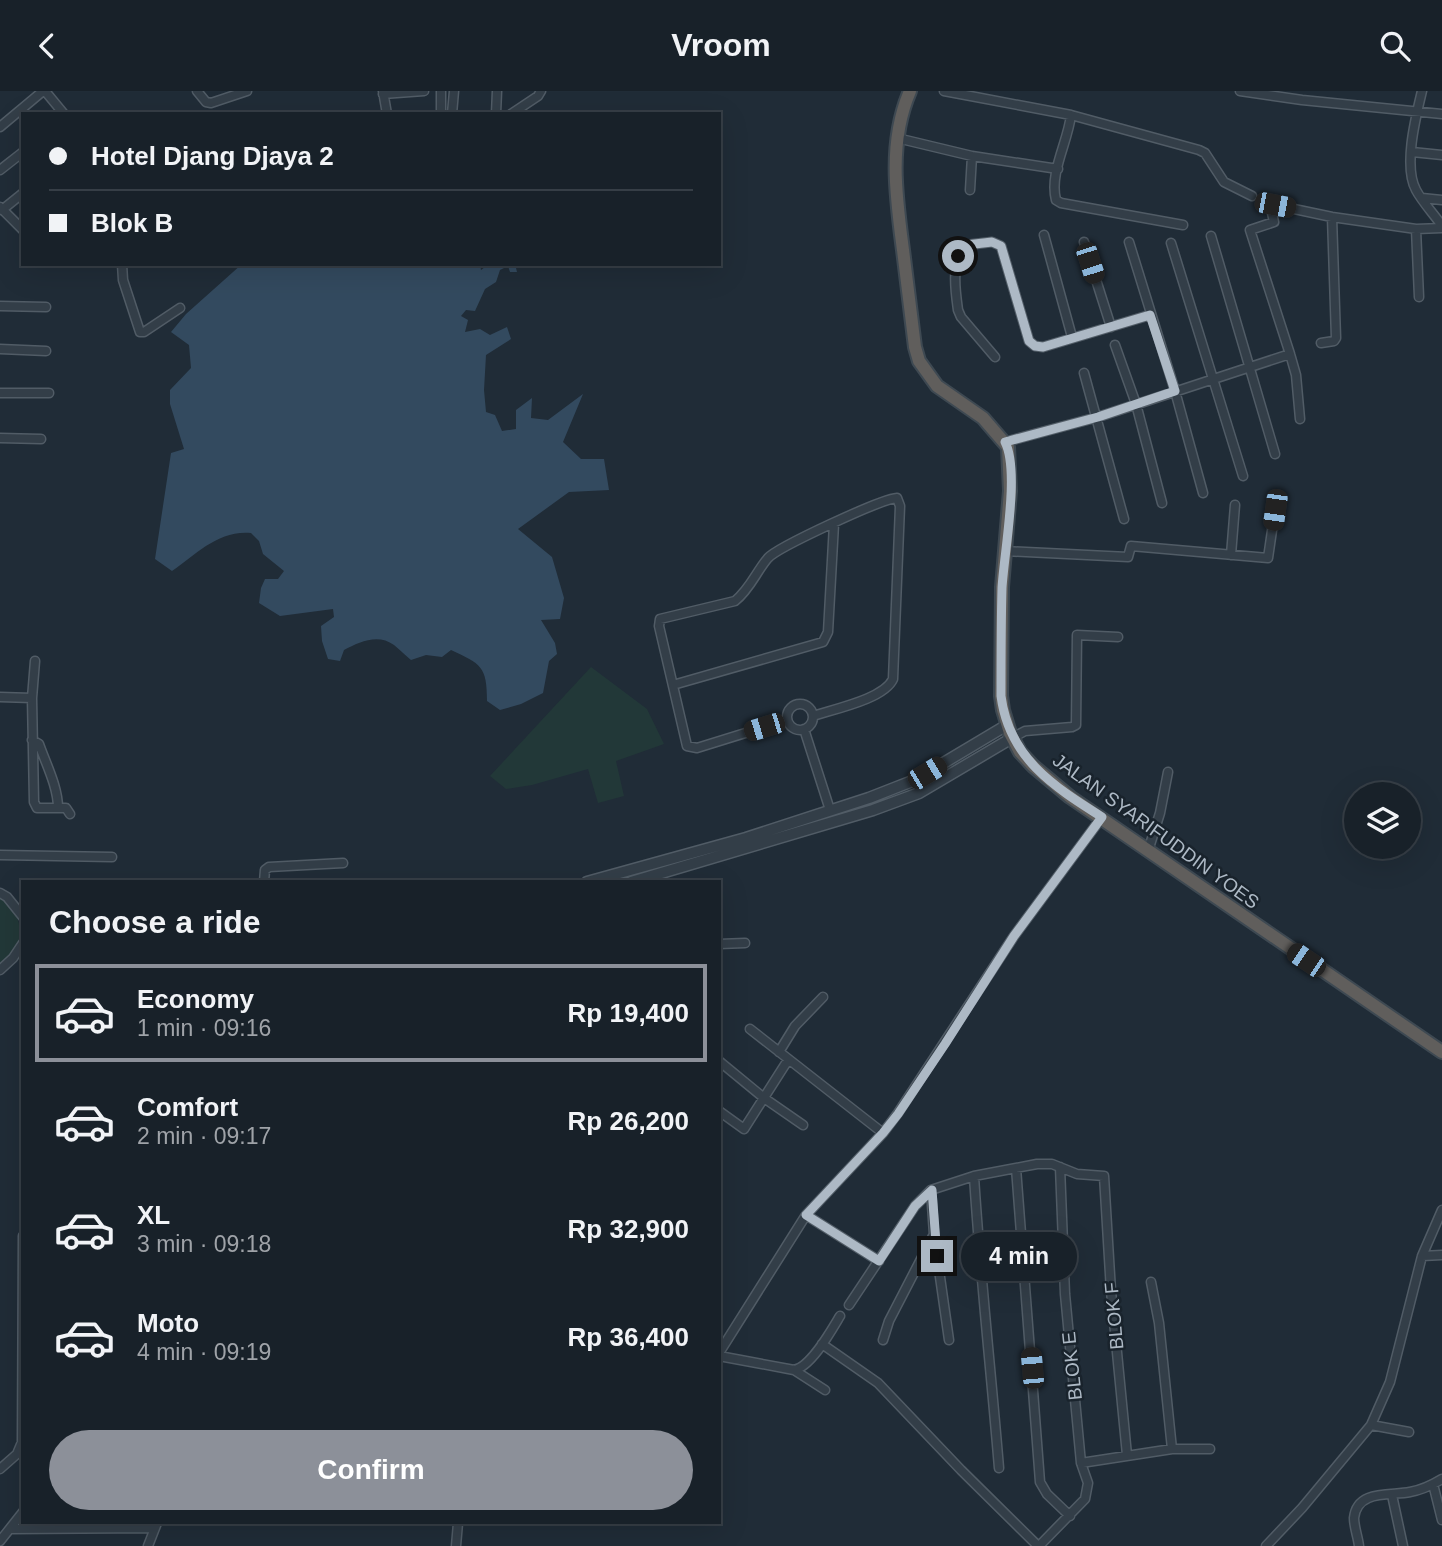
<!DOCTYPE html>
<meta charset="utf-8">
<style>
:root{--surface:#182129;--page:#252e35;--text:#f1f3f6;--muted:#9fa3a8;--line:#363e46;--accent:#8c9099}
body{margin:0;font-family:Arial,sans-serif;background:var(--page);color:var(--text);height:100vh;display:flex;flex-direction:column;font-size:26px;white-space:nowrap}
*{box-sizing:border-box;margin:0}
p{font-size:23px;color:var(--muted)}
.icon{flex:none;width:38px;height:38px;fill:none;stroke:currentColor;stroke-width:2;stroke-linecap:round;stroke-linejoin:round}
.map{position:relative;flex:1;overflow:hidden}
.sheet{position:absolute;left:21px;top:789px;width:700px;height:644px;display:flex;flex-direction:column;background:var(--surface);border-radius:0px;box-shadow:0 7px 28px #0002,0 0 0 2px var(--line)}
.sheet>*{flex:none}
.hud{position:absolute;left:21px;top:21px;width:700px;height:154px;border-radius:0px;box-shadow:0 7px 28px #0002,0 0 0 2px var(--line);display:grid;align-content:center;height:154px;padding:0 28px;background:var(--surface)}
.fabs{position:absolute;left:1344px;top:691px;display:grid;gap:14px}
.fabs a{display:grid;place-items:center;width:77px;height:77px;border-radius:50%;background:var(--surface);box-shadow:0 7px 28px #0002,0 0 0 2px var(--line);font-size:35px}
.end{position:absolute;width:32px;height:32px;margin:-16px;border:9px solid #adb9c5;background:#111;box-shadow:0 0 0 4px #111}
.from{border-radius:50%}
.bubble{position:absolute;height:49px;border-radius:24px;background:var(--surface);box-shadow:0 7px 28px #0002,0 0 0 2px var(--line);font-size:23px;font-weight:800;line-height:49px;text-align:center}
.car{position:absolute;width:21px;height:42px;margin:-21px -10px;border-radius:9px;box-shadow:0 0 5px 2px #0007;background:linear-gradient(#222 24%,#8ab4d8 0 40%,#222 0 76%,#8ab4d8 0 86%,#222 0)}
.hud b{display:flex;align-items:center;gap:24px;height:66px;font-size:26px}
.hud b+b{border-top:2px solid var(--line)}
.hud i{width:18px;height:18px;background:var(--text)}
ul{padding:0;list-style:none}
li{display:flex;align-items:center;gap:21px;height:98px;margin:0 14px 10px;padding:0 14px;border:4px solid transparent;border-radius:0px}
li div{flex:1}
li b{display:block;font-size:26px}
li em{font-style:normal;font-weight:800}
li.current{border-color:var(--accent)}
li>.icon{width:63px;height:63px;stroke-width:1.5}
h2{padding:0 28px;font-size:32px;line-height:84px}
.cta{display:flex;gap:14px;margin-top:auto;padding:14px 28px}
.cta a{flex:1;height:80px;border-radius:42px;background:var(--accent);color:#fff;font-size:28px;font-weight:800;line-height:80px;text-align:center}
header{display:flex;justify-content:space-between;align-items:center;height:91px;padding:0 28px;background:var(--surface);font-size:32px;font-weight:800}
.map>svg:first-child{display:block}
.green{fill:#223838}
.water{fill:#334a5f}
.lines{fill:none;stroke-linecap:round;stroke-linejoin:round}
.minor-casing{stroke:#515c66;stroke-width:11}
.tertiary-casing{stroke:#515c66;stroke-width:13}
.trunk-casing{stroke:#3e4952;stroke-width:16}
.minor{stroke:#333e48;stroke-width:8}
.tertiary{stroke:#333e48;stroke-width:10}
.trunk{stroke:#605e5c;stroke-width:12}
.route{stroke:#adb9c5;stroke-width:9}
.labels{text-anchor:middle;dominant-baseline:central;stroke-width:5;stroke-linejoin:round;paint-order:stroke}
.street-label{font-size:19px;fill:#adb9c5;stroke:#19232c}
</style>
<header><svg class="icon" aria-label="back" viewBox="0 0 24 24"><path d="M15 5l-7 7 7 7"/></svg>Vroom<svg class="icon" aria-label="search" viewBox="0 0 24 24"><circle cx="10" cy="10" r="6"/><path d="M15 15l6 6"/></svg></header>
<div class="map">
<svg width="1442" height="1455" viewBox="0 0 1442 1455">
<rect width="100%" height="100%" fill="#202c37"/>
<path class="green" d="M591,576L647,618L664,653L616,670L624,705L598,712L588,678L532,694L506,698L490,685Z
M0,805C17,815 25,839 16,857C12,864 5,870 0,875Z"/>
<path class="water" d="M242,173H480L481,179L489,173H515L517,181H510L508,175L500,179L496,191L485,198L475,220L466,219L461,225L468,229L465,241L480,238L490,244L507,236L511,248L486,264L484,299L486,321L495,324L502,340L516,338V319L532,307L531,327L548,329L583,303L563,351L581,368H604L609,399L569,401L518,438L552,466L564,507L560,528L541,529L555,552L557,563L549,570L543,602L521,613L500,619L487,610C487,575 481,573 451,559L442,566L426,564L411,569C405,564 400,559 394,554C378,542 359,551 344,559L340,570L328,568L322,550L321,535L334,526L333,518L280,525L259,512L261,497L265,488H278L284,480L263,463L259,450L251,442C218,439 197,463 172,480L155,468L171,362L184,358L170,313V299L191,277L189,254L171,241L186,223Z"/>
<g class="lines">
<defs>
<path id="minor" d="M45,0L64,23
M197,0L206,11L211,12L247,0
M383,0L387,23
M944,0L1071,24L1199,59L1205,62L1224,91L1252,105
M1240,0L1302,9L1442,23
M1422,0C1416,25 1403,75 1416,99C1423,112 1434,123 1442,135
M383,3L424,0
M441,23V0
M452,23L454,0
M496,23L497,0
M511,23L538,5L541,0
M1071,24C1068,51 1049,82 1056,109L1061,112L1183,134
M0,36L43,0
M897,47L972,65L1058,78
M1412,61L1442,64
M0,79L23,61
M970,99L972,65
M1422,107L1442,109
M0,116L23,139
M2,119L23,102
M1416,138L1419,206
M1044,144L1072,246
M1211,145L1275,363
M1084,151L1111,236
M1129,151L1175,300L1203,402
M1171,152L1243,385
M122,173L123,189L140,241H144L180,217
M0,215L46,216
M1321,252L1334,250L1336,247L1332,126
M1115,254L1136,313L1162,412
M0,258L46,260
M1290,263L1250,139L1274,131L1270,113L1332,126L1416,138L1442,137
M995,266L961,226L958,219C955,197 951,173 966,154L992,151L1001,155L1029,250L1035,255L1043,256L1150,224
M1084,282L1124,428
M0,302H49
M0,347L41,348
M1005,351L1098,326L1290,263L1296,284L1300,328
M1005,460L1128,466L1131,455L1268,467L1275,419
M1231,464L1235,414
M673,594L823,551L828,541L834,433
M0,606L32,607L34,711L37,717H66L70,723
M32,607L35,570
M787 626a13 13 0 1 1 26 0a13 13 0 1 1-26 0Z
M787,629L697,657L687,655L659,535L660,528L735,510C750,498 756,481 768,467C778,456 881,408 897,407L900,415L893,588C884,608 834,618 813,625
M804,638L830,719
M1012,647L1025,640L1072,636L1076,634L1077,544L1118,546
M32,649L39,653C46,673 58,696 58,717
M1148,760L1160,722L1168,681
M0,764L112,766
M264,791L265,779L269,776L343,772
M0,802L7,806L23,826
M719,853L745,852
M0,879L13,867L23,852
M750,938L883,1042
M779,961L795,935L823,906
M719,970L764,1007L803,1034
M719,1020L744,1038L788,969
M1016,1077L1040,1391L1047,1403L1070,1425
M974,1085C980,1182 991,1280 999,1377
M931,1099L934,1144L949,1249
M806,1124L879,1170
M1422,1165L1442,1119
M1151,1191L1159,1232L1172,1358
M849,1214L915,1115L931,1099L974,1085L1037,1073H1052L1077,1083L1104,1085L1111,1200L1127,1364
M883,1249L889,1230L933,1145
M822,1253L878,1292L961,1379L1038,1455
M719,1262L806,1124L883,1042L898,1022L1014,845L1102,726
M719,1265L794,1279C811,1276 831,1240 840,1225
M794,1279L825,1299
M1371,1334L1409,1341
M1081,1372L1172,1358H1210
M0,1378L17,1363L22,1351L23,1145
M1433,1393L1442,1429
M1392,1404L1403,1455
M10,1438L154,1437
M0,1450L23,1421
M148,1455L157,1432
M456,1455L458,1432
M1039,1455L1085,1408L1088,1392L1081,1372L1065,1203L1060,1076
M1266,1455L1302,1417L1371,1334L1390,1291L1422,1165L1442,1164
M1359,1455C1358,1446 1354,1436 1354,1427C1357,1398 1391,1405 1410,1401C1422,1399 1432,1394 1442,1388"/>
<path id="tertiary" d="M587,791L746,747L869,707L915,689L1007,634
M631,791L873,719L919,702L1012,647"/>
<path id="trunk" d="M910,0C888,51 896,106 903,159C907,191 911,224 915,256L919,270L937,295L983,327L1008,356L1010,400L1002,496L1001,605L1003,619L1010,642L1020,661L1033,675L1070,706L1442,961"/>
</defs>
<use href="#minor" class="minor-casing"/>
<use href="#tertiary" class="tertiary-casing"/>
<use href="#trunk" class="trunk-casing"/>
<use href="#minor" class="minor"/>
<use href="#tertiary" class="tertiary"/>
<use href="#trunk" class="trunk"/>
</g>
<g class="lines">
<path class="route" d="M937,1165L932,1099L915,1115L879,1170L806,1124L883,1042L898,1023L945,953L1014,845L1102,726C1053,695 1009,667 1001,605C1001,569 1001,533 1002,497C1004,462 1020,380 1005,351L1098,326L1175,300L1150,224L1043,256L1035,255L1029,250L1001,155L992,151L966,154L958,165"/>
</g>
<g class="labels">
<g class="street-label">
<text transform="translate(1156 740) rotate(36)">JALAN SYARIFUDDIN YOES</text>
<text transform="translate(1114 1225) rotate(-95)">BLOK F</text>
<text transform="translate(1072 1275) rotate(-96)">BLOK E</text>
</g>
</g>
</svg>
<div class="fabs">
<a><svg class="icon" aria-label="layers" viewBox="0 0 24 24"><path d="M12 4l9 5-9 5-9-5zM3 14l9 5 9-5"/></svg></a>
</div>
<i class="end from" style="left:958px;top:165px"></i>
<i class="end" style="left:937px;top:1165px"></i>
<div class="bubble" style="left:961px;top:1141px;width:116px">4 min</div>
<i class="car" style="left:1275px;top:114px;rotate:101deg"></i>
<i class="car" style="left:1090px;top:172px;rotate:162deg"></i>
<i class="car" style="left:1275px;top:419px;rotate:188deg"></i>
<i class="car" style="left:764px;top:636px;rotate:253deg"></i>
<i class="car" style="left:927px;top:682px;rotate:59deg"></i>
<i class="car" style="left:1306px;top:869px;rotate:304deg"></i>
<i class="car" style="left:1032px;top:1277px;rotate:355deg"></i>
<div class="hud">
<b><i class="from"></i>Hotel Djang Djaya 2</b>
<b><i></i>Blok B</b>
</div>
<section class="sheet">
<h2>Choose a ride</h2>
<ul>
<li class="current"><svg class="icon" aria-label="car" viewBox="0 0 24 24"><path d="M5 17H2v-5l4-1 3-4h7l3 4 3 1v5h-3M9 17h6M6 11h13"/><circle cx="7" cy="17" r="2"/><circle cx="17" cy="17" r="2"/></svg><div><b>Economy</b><p>1 min · 09:16</p></div><em>Rp 19,400</em></li>
<li><svg class="icon" aria-label="car" viewBox="0 0 24 24"><path d="M5 17H2v-5l4-1 3-4h7l3 4 3 1v5h-3M9 17h6M6 11h13"/><circle cx="7" cy="17" r="2"/><circle cx="17" cy="17" r="2"/></svg><div><b>Comfort</b><p>2 min · 09:17</p></div><em>Rp 26,200</em></li>
<li><svg class="icon" aria-label="car" viewBox="0 0 24 24"><path d="M5 17H2v-5l4-1 3-4h7l3 4 3 1v5h-3M9 17h6M6 11h13"/><circle cx="7" cy="17" r="2"/><circle cx="17" cy="17" r="2"/></svg><div><b>XL</b><p>3 min · 09:18</p></div><em>Rp 32,900</em></li>
<li><svg class="icon" aria-label="car" viewBox="0 0 24 24"><path d="M5 17H2v-5l4-1 3-4h7l3 4 3 1v5h-3M9 17h6M6 11h13"/><circle cx="7" cy="17" r="2"/><circle cx="17" cy="17" r="2"/></svg><div><b>Moto</b><p>4 min · 09:19</p></div><em>Rp 36,400</em></li>
</ul>
<div class="cta"><a>Confirm</a></div>
</section>
</div>
